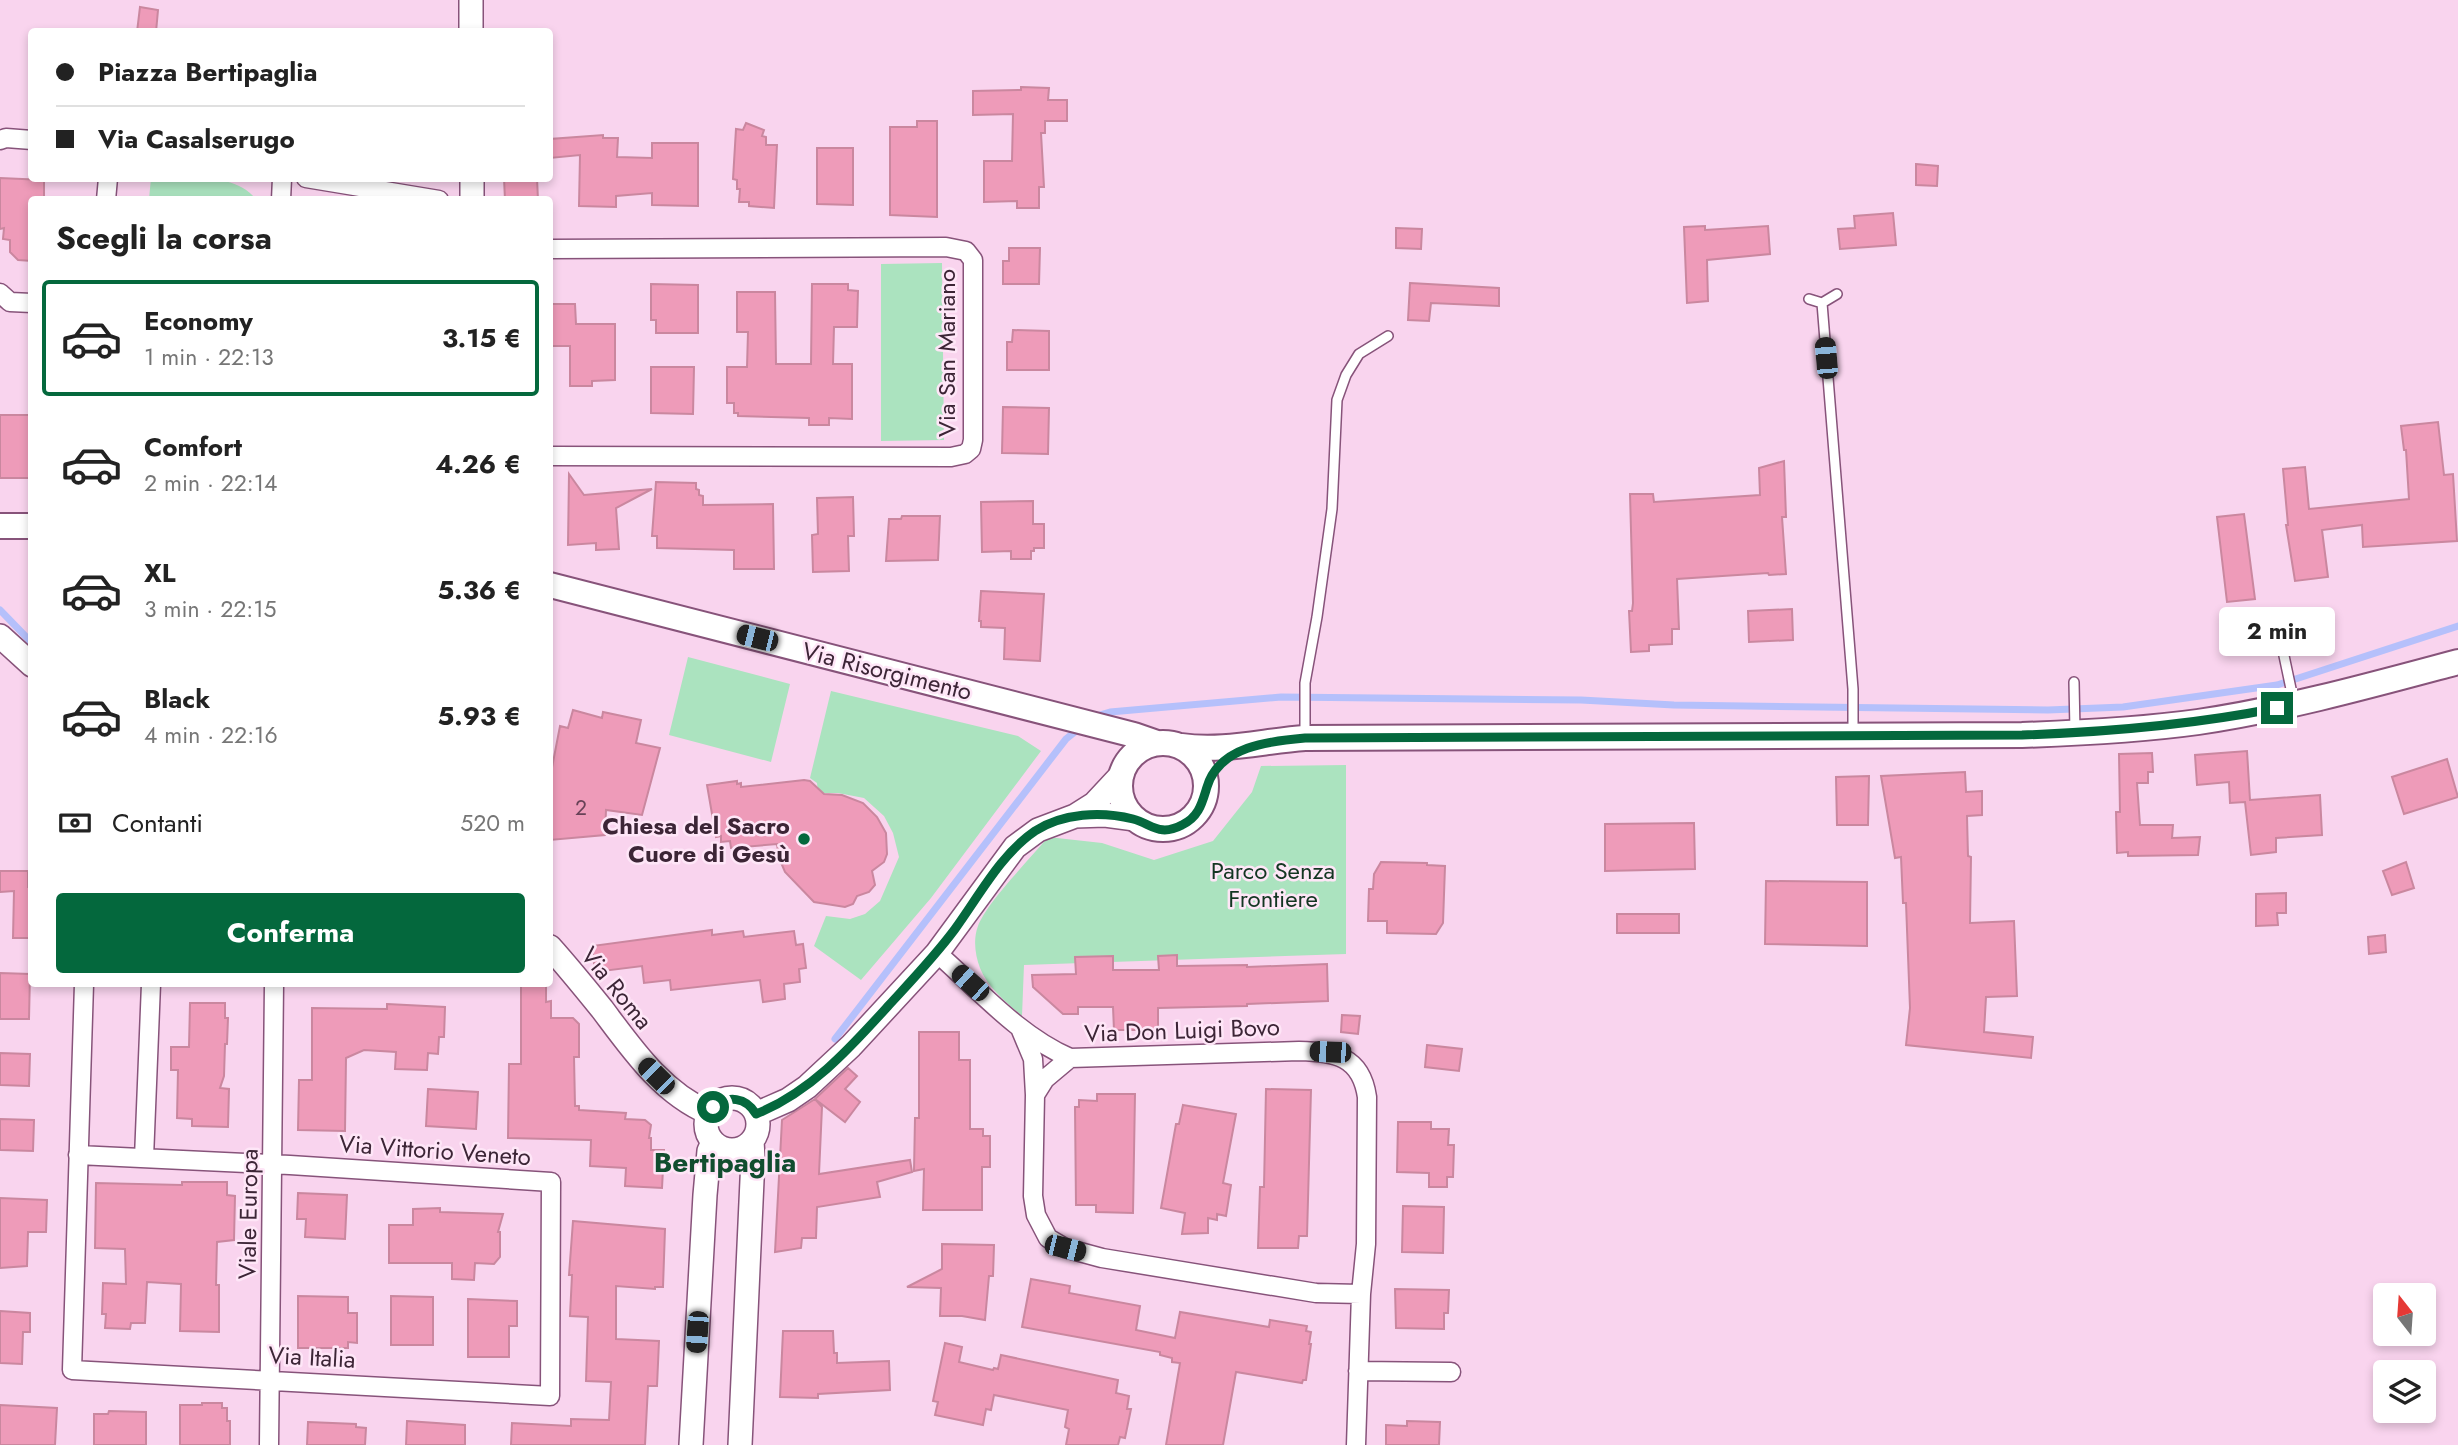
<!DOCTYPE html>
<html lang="it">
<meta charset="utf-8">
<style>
:root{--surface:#fff;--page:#f6f6f6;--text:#222;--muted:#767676;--line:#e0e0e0;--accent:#04683d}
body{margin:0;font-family:Jost,sans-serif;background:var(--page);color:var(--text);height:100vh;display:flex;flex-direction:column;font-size:26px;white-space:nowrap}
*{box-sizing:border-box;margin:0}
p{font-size:23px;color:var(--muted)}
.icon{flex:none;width:38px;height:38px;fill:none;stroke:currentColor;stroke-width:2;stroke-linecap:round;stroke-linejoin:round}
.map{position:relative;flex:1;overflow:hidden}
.sheet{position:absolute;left:28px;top:196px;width:525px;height:791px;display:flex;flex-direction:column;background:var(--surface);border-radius:7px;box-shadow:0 4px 10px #0003}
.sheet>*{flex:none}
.top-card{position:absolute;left:28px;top:28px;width:525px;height:154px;border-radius:7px;box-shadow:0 4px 10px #0003;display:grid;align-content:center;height:154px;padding:0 28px;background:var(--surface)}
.needle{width:46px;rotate:343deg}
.fabs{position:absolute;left:2373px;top:1283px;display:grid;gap:14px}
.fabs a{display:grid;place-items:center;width:63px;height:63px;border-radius:7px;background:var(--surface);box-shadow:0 4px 10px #0003;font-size:35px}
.end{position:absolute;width:32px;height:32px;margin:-16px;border:9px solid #04683d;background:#fff;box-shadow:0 0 0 4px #fff}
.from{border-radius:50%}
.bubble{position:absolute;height:49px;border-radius:7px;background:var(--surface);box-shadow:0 4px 10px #0003;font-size:23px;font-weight:700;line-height:49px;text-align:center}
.car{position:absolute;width:21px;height:42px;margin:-21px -10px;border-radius:9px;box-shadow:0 0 5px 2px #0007;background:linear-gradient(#222 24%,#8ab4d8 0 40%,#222 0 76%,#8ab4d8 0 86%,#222 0)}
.top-card b{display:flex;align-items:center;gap:24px;height:66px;font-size:26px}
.top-card b+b{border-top:2px solid var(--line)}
.top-card i{width:18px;height:18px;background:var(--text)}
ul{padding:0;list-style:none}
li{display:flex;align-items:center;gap:21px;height:116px;margin:0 14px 10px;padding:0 14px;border:4px solid transparent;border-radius:7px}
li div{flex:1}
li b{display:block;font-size:26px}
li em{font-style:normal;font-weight:700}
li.active{border-color:var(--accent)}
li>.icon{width:63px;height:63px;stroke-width:1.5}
h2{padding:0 28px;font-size:32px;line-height:84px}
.pay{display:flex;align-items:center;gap:18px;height:77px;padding:0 28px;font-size:26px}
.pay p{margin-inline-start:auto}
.action{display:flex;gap:14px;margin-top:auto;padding:14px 28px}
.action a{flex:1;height:80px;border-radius:7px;background:var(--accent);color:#fff;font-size:28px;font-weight:700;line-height:80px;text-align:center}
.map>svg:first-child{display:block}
.green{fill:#abe3bf}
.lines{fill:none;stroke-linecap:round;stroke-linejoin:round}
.stream{stroke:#b5c0fb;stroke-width:7}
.building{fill:#ee9bb9;stroke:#ca879f;stroke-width:2}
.service-casing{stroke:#87537a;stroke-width:12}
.minor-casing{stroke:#87537a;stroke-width:21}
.tertiary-casing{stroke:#87537a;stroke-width:26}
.secondary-casing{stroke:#87537a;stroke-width:28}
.service{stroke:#fff;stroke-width:9}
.minor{stroke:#fff;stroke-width:18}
.tertiary{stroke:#fff;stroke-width:23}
.secondary{stroke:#fff;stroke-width:24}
.route{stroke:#04683d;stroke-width:9}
.poi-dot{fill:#04683d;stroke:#fee6f7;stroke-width:2.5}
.labels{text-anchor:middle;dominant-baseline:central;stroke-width:5;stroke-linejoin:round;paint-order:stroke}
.number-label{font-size:21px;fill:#684257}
.street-label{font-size:24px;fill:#3c2536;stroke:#fee6f7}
.poi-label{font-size:24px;font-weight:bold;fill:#3c2536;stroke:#fee6f7;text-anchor:end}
.park-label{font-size:24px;fill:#133622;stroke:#fee6f7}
.quarter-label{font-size:28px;font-weight:bold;fill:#114d2f;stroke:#fee6f7}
</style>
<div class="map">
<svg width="2458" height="1445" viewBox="0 0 2458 1445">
<rect width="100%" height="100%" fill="#f9d4ee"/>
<path class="green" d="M151,178C184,178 233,171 256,199H149Z
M942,263L944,440L881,441V264Z
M688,657L790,684L771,762L669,735Z
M831,691L1018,736L1041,751L931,898L861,980L814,946L826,916L850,919L865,914L880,901L899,857L893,833L884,816L864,798L838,793H818L817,783L810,778Z
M1346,765V954L1024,965L1022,1016C1007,1003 988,988 980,968C975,955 973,939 978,926C987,902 1031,858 1048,837L1102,843L1154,860L1213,841L1252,792L1261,766Z"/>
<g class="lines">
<path class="stream" d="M0,610L32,643
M1093,717L1110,712L1281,697L1581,700L1674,705L2048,710L2123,707L2277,685L2458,626
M835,1039L1066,739L1081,727"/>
</g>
<path class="building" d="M140,7L158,10L156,32H137Z
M1021,87L1049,88L1048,100H1067V121H1045V133H1041L1044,187H1039V208H1017V201L984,202V161H1012L1013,114L973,115V91L1021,90Z
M917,121H937V217L890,215V127H917Z
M746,123L764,130L762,136L766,137V145H777L774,208L749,206V202H739L740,189H737V180L733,179L736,129L743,130Z
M603,135V138H618L617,157L652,158V143H698V206L652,205V193L616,196V207L579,206L580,155L550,158V139Z
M817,148H853V205L817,204Z
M1916,164L1938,166L1937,186L1916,185Z
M0,178L44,180V200H32V261L18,260L10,252V240L3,239L4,228L0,229Z
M504,178H537L538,200H505Z
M1893,213L1896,245L1840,249L1838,229L1855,228L1854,216Z
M1705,226V230L1768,226L1770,254L1707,260L1708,301L1687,303L1684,227Z
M1396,228L1422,229L1421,249L1396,248Z
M1009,248H1040L1039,284H1003V261H1009Z
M1410,283L1499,288V306L1431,303L1429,321L1408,320Z
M651,284L698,285V333H656V320H651Z
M812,284H848V290L858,291L857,327H834L833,364H852V419L829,418V425H809V418L738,416V413H734V403H727V367H747L748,332H737V292H775L776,364H811Z
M550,304H575L576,324H615V380L592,381V386H570V346H550Z
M1013,330L1049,331V370H1007V342H1012Z
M651,367H694L693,414L651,413Z
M1003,407L1049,408L1048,454L1002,453Z
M0,415H32V478H0Z
M2438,422L2444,475L2453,474L2457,541L2363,547L2362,525L2322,530L2328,577L2295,581L2286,525H2288L2283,469L2305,467L2309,509L2409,499L2406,450H2404L2401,426Z
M1784,461L1786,517H1782L1786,574L1769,575L1768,573L1677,579L1679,629H1672V644L1649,645V651L1631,652L1629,611H1632L1633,603L1630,494H1653L1654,502L1760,495L1759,468Z
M569,474L584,495L652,489L616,508L619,549L596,550V543L568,545Z
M656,482L696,483V489L699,490V495L703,496V505L773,504L774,569H734V550L657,548V536H652Z
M853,497L854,536H848L849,571L813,572L812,535L818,534L817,498Z
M1033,501V524H1044V548H1034V551H1031V559H1011V551L982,552L981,502Z
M2244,514L2255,599L2227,602L2217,517Z
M902,516H940L938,560L886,561L889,519H901Z
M981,591L1044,594L1040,661L1004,659L1005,628L981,627V621H979Z
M1792,609L1793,640L1749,642L1748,611Z
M573,710L602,718L603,712L641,720L636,743L660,748L642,815L606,810L605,835L550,840V778L560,726L568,728Z
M2247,751L2250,800L2320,795L2322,835L2276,838V852L2251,855L2245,802L2230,803L2229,782L2197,785L2195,755Z
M2152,753L2153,772H2148V783H2137L2140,825H2173L2172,838L2200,837L2198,855L2128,856V852L2117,853L2116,812H2120L2119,754Z
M2447,759L2458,797L2404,814L2392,777Z
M1965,772L1966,792L1982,791V815L1967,816L1968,856L1971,857L1970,923L2014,921L2017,996L1986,997L1984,1032L2033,1037L2031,1058L1906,1045L1910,1008L1906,903H1903L1901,857L1895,858L1881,776Z
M1869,776L1868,825H1837L1836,777Z
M804,780L810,781L824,794L842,795L863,803L877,817L886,833L887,854L884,862L872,871L875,885L869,892L857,896L853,904L845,907L814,902L785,872L779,858L777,844L731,848L730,841L721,842V836L716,837L707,785L737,781V784L741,783V787Z
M1694,823L1695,869L1605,871V824Z
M1381,862L1427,863V865L1445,866L1443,923L1436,934L1387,933V921H1368L1369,889H1373L1374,874Z
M2406,862L2414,888L2392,895L2383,871Z
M0,871H28V887H32V938H13L14,891L0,892Z
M1766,881L1867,882V946L1765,944Z
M2286,893V913H2277L2278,925L2256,926V894Z
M1617,914H1679V933H1617Z
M712,930V935L743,931L744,937L794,931L796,945L803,944L806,968L799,969L800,982L784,984L785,999L763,1002L760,980L671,990L670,980L644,983L642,966L595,972L592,946Z
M2385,935L2386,952L2369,954L2368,937Z
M1177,955V966L1247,965V967L1327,964L1328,1001L1247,1004V1006L1158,1008V1030H1114L1113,1007H1078V1014H1063L1033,987L1032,975L1076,974L1075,957L1113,956V970H1159L1158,956Z
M0,973L30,974L29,1019H0Z
M521,984H546V1002L551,1001V1018H573L579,1024V1057H574L575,1106H579V1110L626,1113L625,1119L645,1120L651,1125L649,1138H651V1150H664L662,1188L625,1186L626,1168L590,1166L591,1140L508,1138L509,1064H521Z
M190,1003H225V1018H228L227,1044H225L224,1076L220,1088L229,1089L228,1127L192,1126V1119L177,1118L178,1070H171V1047H189Z
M387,1004L445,1007L444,1037H439L438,1054L428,1053L427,1070L395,1069L396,1052L364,1050L346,1058L345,1131L298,1130L299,1080H312V1008L387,1009Z
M1342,1015L1360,1016L1358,1034L1341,1032Z
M919,1032H959V1060H970V1129H983V1136H990V1167H982V1210H923L924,1169L914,1171L915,1118H919Z
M1427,1045L1462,1049L1459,1071L1425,1067Z
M0,1053L30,1054L29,1086L0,1085Z
M848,1068L857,1076L845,1089L860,1102L845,1122L815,1099Z
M428,1089L478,1092L476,1129L426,1126Z
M1266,1089L1311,1090L1307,1236H1299L1298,1248H1258L1260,1187H1264Z
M1097,1094H1135L1133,1213L1096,1212V1205H1076L1075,1107H1079V1100L1097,1101Z
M815,1099L822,1107L819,1174L910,1160L912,1172L877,1182L880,1197L817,1207L816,1238H802L801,1248L775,1252L782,1120Z
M1183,1105L1236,1114L1223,1183L1231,1185L1226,1216L1217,1214V1220L1208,1218V1233L1182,1234L1185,1213L1161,1208L1176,1124H1179Z
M0,1119L34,1120L33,1151L0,1150Z
M1398,1122H1431V1129H1449L1448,1145H1454L1453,1177H1447V1187H1429V1173L1397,1172Z
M182,1182H227V1195L235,1196L234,1240L217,1242L216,1285H219V1332L180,1331L181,1284L147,1282L145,1323H131L130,1329L105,1328L106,1314H102L103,1283L126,1284L125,1249L95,1248L96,1183L182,1185Z
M298,1193L347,1195L345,1239L305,1237L306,1219H297Z
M0,1198L47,1200L46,1232H28L27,1266L0,1268Z
M1403,1206L1444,1207L1443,1253L1402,1252Z
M440,1208V1212L503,1214L498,1232H500V1257L494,1264L475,1263L474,1280L452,1279V1263H389V1225H413V1209Z
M573,1221L665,1229L663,1287H655V1289L616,1286V1339L659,1341L657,1386H648L645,1445H511L512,1423L571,1426V1419L609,1420L611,1382L586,1381L588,1317L570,1316L572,1275H569Z
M942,1244L994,1245L993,1276H989L985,1320L962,1316H940L941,1288L907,1287L942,1269Z
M1031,1279L1070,1286L1069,1293L1140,1306L1136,1330L1175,1338L1180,1312L1269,1327L1270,1320L1307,1326L1306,1331L1311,1332L1309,1344H1311L1306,1380H1303L1302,1383L1236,1372L1223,1445H1166L1180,1363L1172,1362V1358L1160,1355V1352L1022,1327Z
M1395,1289L1449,1290L1448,1313H1444V1329L1396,1328Z
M298,1296L348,1297V1313H357V1343L348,1342V1348H298Z
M391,1296L433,1297V1345H391Z
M468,1299L517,1301V1326H509V1357H468Z
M0,1311L30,1313V1332H23L22,1364L0,1363Z
M783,1331H833L834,1353H837V1363L889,1361L890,1390L818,1394V1398L780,1397Z
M945,1343L962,1347L959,1362L993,1370L994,1368L998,1369L1001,1355L1118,1380L1116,1393L1129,1396L1127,1409H1131L1125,1438L1120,1437L1118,1445H1066L1069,1429L1065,1427L1068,1410L994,1395L991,1410L986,1409L983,1425L935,1415L938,1402L933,1401Z
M202,1403H222V1408H227V1421H230V1445H180V1405H202Z
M0,1405L57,1408L55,1445H0Z
M109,1411L146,1412V1445H94V1414H108Z
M407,1421L465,1425V1445H406Z
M1407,1421L1440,1422L1439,1445H1386V1425L1407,1426Z
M308,1422L356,1424V1427L366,1428L365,1445H307Z"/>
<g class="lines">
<defs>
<path id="service" d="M1809,299L1822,303L1837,294
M1822,303L1853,689V735
M2283,651L2294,703
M2074,682L2075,731
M1305,736V683L1317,617L1332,509L1337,400L1346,375L1359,354L1388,336"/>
<path id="minor" d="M0,140L6,138L32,140
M306,178L439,200
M106,200L108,178
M281,200L282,178
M550,249L946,247L966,251L973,260V440L971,449L965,454L951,457L550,456
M0,293L10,302L32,303
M937,953C979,990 1019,1036 1070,1058
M1020,1028L1033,1059L1035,1095L1033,1196L1036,1215L1048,1238L1065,1248L1102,1258L1316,1293L1361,1294
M1035,1095L1045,1079L1070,1058L1299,1051C1335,1052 1361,1056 1367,1097L1366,1244L1361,1294L1356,1445
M78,1155L290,1165L551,1182L550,1396L72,1370L84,984
M144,1158L151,984
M1358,1371L1451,1372
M269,1445L274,984"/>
<path id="tertiary" d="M471,0V32
M472,178V200
M0,636L32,665
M1075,816L1105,815L1135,819
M550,947C568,967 585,988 602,1009C632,1049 662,1093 709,1113
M706 1124a26 26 0 1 1 52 0a26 26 0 1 1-52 0Z
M756,1114L788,1100L807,1087L851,1046L937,953L1015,847L1038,830L1075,816L1094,804L1122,774
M691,1445L705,1195L709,1151L713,1142
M740,1445L753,1158L752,1141"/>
<path id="secondary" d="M0,526H32
M550,585L1134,735L1157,743
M1120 786a43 43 0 1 1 86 0a43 43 0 1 1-86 0Z
M1181,746C1223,752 1263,741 1305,738L2022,735C2081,733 2140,730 2198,722C2286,709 2372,685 2458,662"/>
</defs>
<use href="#service" class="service-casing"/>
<use href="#minor" class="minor-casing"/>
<use href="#tertiary" class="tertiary-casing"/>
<use href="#secondary" class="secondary-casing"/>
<use href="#service" class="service"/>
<use href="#minor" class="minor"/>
<use href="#tertiary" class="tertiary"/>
<use href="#secondary" class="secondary"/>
</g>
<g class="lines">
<path class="route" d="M713,1107C728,1095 746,1097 756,1114C811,1092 850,1048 889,1005C912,980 935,956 955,929C979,896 1001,854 1035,831C1063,813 1101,811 1133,819C1152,824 1159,837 1182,825C1199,817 1202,803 1207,787C1219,746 1270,741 1305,738L2022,735C2108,732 2192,725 2277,708"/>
</g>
<circle class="poi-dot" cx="804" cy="839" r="7"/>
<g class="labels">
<g class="number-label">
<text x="581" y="808">2</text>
</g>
<g class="street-label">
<text transform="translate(946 353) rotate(-90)">Via San Mariano</text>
<text transform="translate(887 671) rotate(14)">Via Risorgimento</text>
<text transform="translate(617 988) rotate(51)">Via Roma</text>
<text transform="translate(1182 1030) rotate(-2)">Via Don Luigi Bovo</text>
<text transform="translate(435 1150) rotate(4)">Via Vittorio Veneto</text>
<text transform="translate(248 1214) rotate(-89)">Viale Europa</text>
<text transform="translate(312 1357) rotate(3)">Via Italia</text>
</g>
<g class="poi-label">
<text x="790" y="825">Chiesa del Sacro<tspan x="790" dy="28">Cuore di Gesù</tspan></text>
</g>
<g class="park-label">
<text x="1273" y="870">Parco Senza<tspan x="1273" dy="28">Frontiere</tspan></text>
</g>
<g class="quarter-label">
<text x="725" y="1162">Bertipaglia</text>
</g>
</g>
</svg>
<div class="fabs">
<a><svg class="needle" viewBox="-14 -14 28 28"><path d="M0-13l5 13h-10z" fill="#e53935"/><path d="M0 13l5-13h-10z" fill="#767676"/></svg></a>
<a><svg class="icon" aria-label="layers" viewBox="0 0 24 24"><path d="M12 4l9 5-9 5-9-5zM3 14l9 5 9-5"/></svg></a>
</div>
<i class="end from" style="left:713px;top:1107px"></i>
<i class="end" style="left:2277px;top:708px"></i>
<div class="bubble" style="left:2219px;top:607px;width:116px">2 min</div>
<i class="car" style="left:1826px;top:358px;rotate:355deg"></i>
<i class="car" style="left:757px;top:638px;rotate:284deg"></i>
<i class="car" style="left:970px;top:983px;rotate:312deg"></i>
<i class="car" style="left:1330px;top:1052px;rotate:272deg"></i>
<i class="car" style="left:656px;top:1076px;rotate:315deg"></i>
<i class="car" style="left:1065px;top:1248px;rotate:104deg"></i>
<i class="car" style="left:697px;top:1332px;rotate:184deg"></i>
<div class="top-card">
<b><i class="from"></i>Piazza Bertipaglia</b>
<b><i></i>Via Casalserugo</b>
</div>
<section class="sheet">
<h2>Scegli la corsa</h2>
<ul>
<li class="active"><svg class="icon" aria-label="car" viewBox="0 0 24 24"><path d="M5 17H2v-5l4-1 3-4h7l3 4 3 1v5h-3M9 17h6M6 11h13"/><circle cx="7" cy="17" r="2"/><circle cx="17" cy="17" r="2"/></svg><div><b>Economy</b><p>1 min · 22:13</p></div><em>3.15 €</em></li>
<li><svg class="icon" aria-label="car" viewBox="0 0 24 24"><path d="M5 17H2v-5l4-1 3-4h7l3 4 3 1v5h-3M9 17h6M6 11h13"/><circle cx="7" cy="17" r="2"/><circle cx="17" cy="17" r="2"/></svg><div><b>Comfort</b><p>2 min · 22:14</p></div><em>4.26 €</em></li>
<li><svg class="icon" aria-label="car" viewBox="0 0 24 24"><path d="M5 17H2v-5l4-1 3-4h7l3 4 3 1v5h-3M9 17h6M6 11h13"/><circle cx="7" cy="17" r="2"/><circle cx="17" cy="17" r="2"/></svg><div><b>XL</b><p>3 min · 22:15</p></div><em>5.36 €</em></li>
<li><svg class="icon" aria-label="car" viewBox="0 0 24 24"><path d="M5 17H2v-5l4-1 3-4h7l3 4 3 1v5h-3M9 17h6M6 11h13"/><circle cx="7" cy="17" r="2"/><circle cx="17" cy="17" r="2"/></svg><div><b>Black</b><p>4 min · 22:16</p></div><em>5.93 €</em></li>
</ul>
<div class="pay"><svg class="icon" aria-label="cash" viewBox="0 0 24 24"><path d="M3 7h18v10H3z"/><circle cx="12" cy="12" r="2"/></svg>Contanti<p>520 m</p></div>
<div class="action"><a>Conferma</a></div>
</section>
</div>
